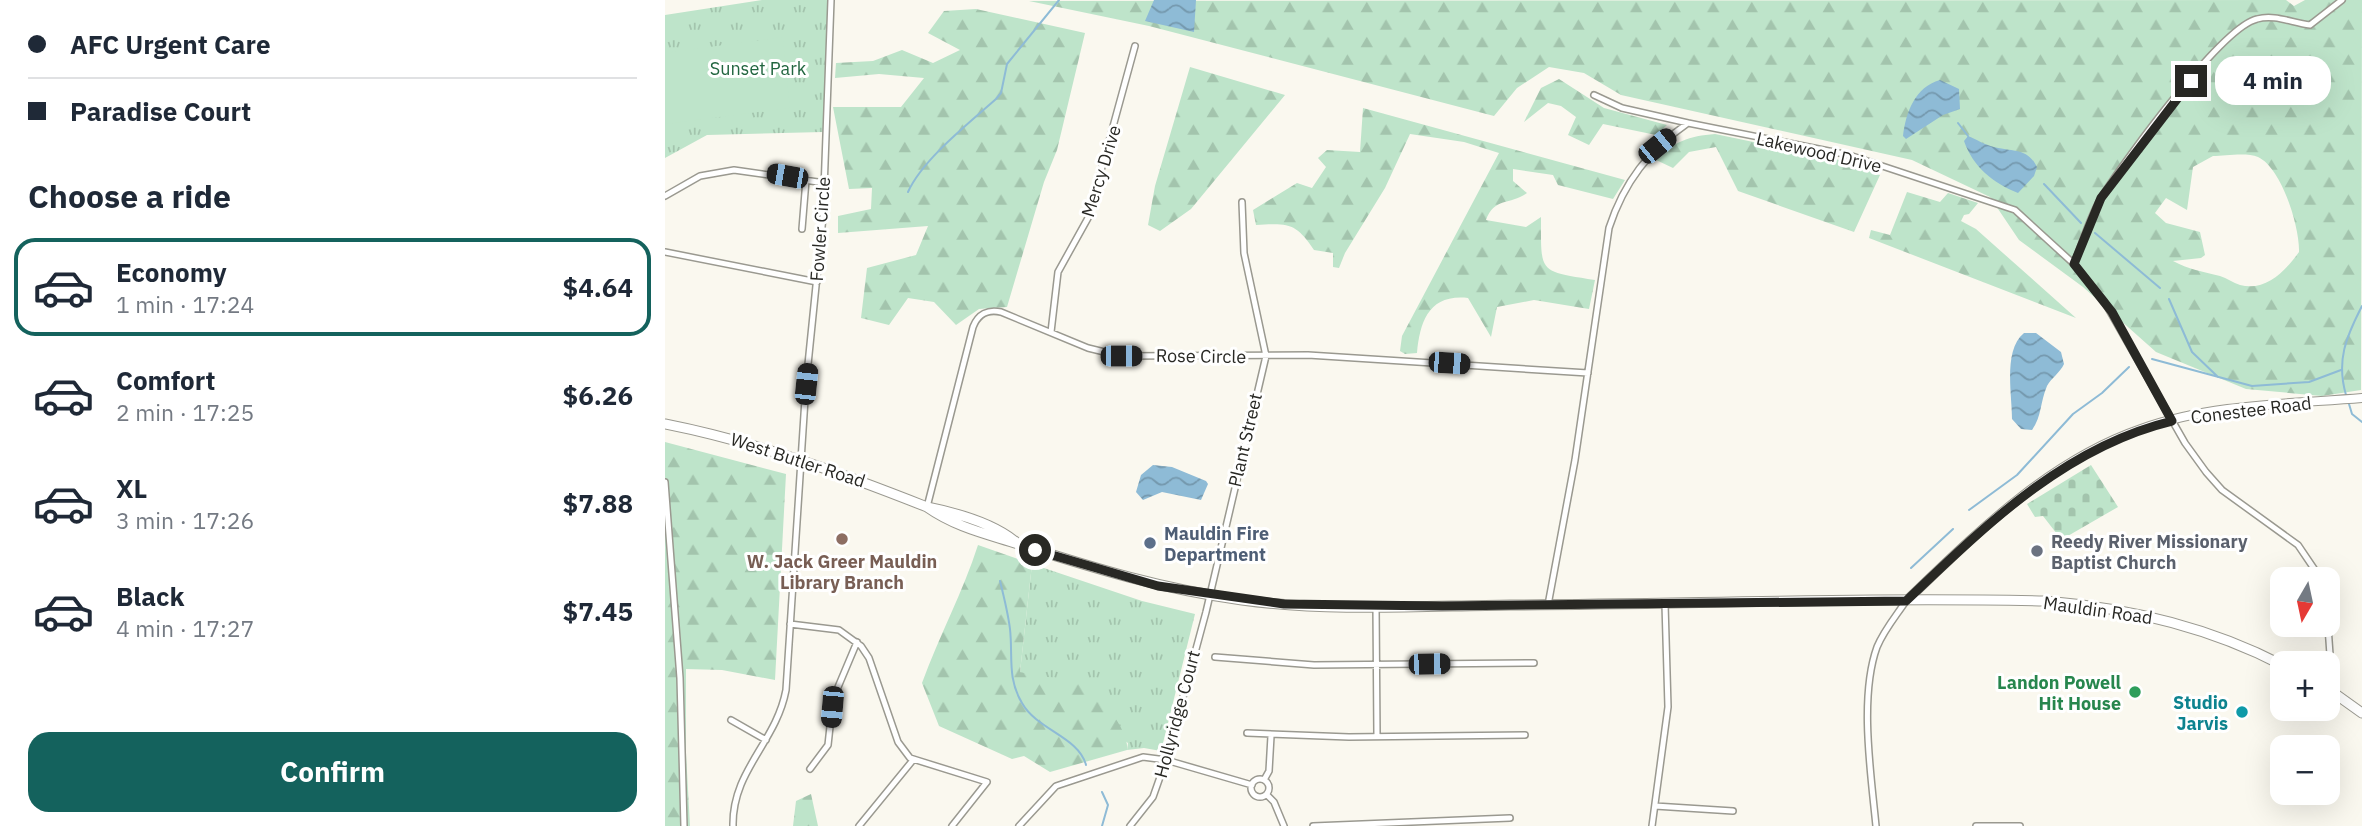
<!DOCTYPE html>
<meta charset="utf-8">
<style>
:root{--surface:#fff;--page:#f6f6f7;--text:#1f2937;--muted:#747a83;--line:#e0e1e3;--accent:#14625d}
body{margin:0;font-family:"IBM Plex Sans",sans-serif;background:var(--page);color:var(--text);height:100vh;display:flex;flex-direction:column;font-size:26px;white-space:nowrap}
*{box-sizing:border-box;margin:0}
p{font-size:23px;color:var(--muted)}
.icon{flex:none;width:38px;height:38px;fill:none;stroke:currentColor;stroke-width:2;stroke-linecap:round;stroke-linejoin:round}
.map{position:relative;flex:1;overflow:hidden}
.panel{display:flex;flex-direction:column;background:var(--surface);width:665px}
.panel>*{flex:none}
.top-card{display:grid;align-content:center;height:154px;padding:0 28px;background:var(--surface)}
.needle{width:46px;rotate:189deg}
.buttons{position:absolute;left:1605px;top:567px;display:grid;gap:14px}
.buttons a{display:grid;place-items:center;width:70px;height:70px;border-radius:14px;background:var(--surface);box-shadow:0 7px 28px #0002;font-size:35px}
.end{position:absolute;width:32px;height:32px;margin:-16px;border:9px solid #282824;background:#fff;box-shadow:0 0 0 4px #fff}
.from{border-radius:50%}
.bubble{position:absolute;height:49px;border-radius:21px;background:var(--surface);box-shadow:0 7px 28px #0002;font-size:23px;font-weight:700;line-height:49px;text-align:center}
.car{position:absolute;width:21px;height:42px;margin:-21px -10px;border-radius:9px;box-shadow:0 0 5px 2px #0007;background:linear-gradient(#222 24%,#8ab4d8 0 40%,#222 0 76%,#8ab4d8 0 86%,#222 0)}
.top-card b{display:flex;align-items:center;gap:24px;height:66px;font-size:26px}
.top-card b+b{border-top:2px solid var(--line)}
.top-card i{width:18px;height:18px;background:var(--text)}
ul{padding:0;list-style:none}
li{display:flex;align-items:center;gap:21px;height:98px;margin:0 14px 10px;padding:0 14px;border:4px solid transparent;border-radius:21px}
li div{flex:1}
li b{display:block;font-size:26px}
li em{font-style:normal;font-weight:700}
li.on{border-color:var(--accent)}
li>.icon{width:63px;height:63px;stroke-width:1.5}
h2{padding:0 28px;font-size:32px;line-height:84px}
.primary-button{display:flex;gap:14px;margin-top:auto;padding:14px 28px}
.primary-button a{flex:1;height:80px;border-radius:21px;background:var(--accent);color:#fff;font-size:28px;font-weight:700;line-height:80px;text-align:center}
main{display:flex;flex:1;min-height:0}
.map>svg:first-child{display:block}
.grass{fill:url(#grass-tufts)}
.forest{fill:url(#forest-firs);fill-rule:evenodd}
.cemetery{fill:url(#cemetery-stones)}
.pitch{fill:#bee4ca}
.water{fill:url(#water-waves)}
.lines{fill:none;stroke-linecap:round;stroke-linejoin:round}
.stream{stroke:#8ebbd6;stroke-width:2}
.minor-casing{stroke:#9a9990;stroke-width:8}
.secondary-casing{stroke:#9a9990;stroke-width:10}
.primary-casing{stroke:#9a9990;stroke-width:11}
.minor{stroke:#fff;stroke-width:5}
.secondary{stroke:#fff;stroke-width:8}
.primary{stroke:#fff;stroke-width:9}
.route{stroke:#282824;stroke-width:9}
.education-dot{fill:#8d6e63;stroke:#fff;stroke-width:2.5}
.service-dot{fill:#5c6f8a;stroke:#fff;stroke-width:2.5}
.worship-dot{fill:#6b7280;stroke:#fff;stroke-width:2.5}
.leisure-dot{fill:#2e9e5b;stroke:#fff;stroke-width:2.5}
.culture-dot{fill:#0f9aa8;stroke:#fff;stroke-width:2.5}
.labels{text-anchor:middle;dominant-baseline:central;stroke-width:6;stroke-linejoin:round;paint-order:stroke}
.park-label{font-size:18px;fill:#21653f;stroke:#fff}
.street-label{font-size:18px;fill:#282824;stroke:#fff}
.service-label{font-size:18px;font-weight:bold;fill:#4e5e75;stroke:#fff;text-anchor:start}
.worship-label{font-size:18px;font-weight:bold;fill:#5b616d;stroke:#fff;text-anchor:start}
.education-label{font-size:18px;font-weight:bold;fill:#785e54;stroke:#fff}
.leisure-label{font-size:18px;font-weight:bold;fill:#27864d;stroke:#fff;text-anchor:end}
.culture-label{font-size:18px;font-weight:bold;fill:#0d838f;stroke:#fff;text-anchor:end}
</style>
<main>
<section class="panel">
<div class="top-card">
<b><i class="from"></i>AFC Urgent Care</b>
<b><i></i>Paradise Court</b>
</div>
<h2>Choose a ride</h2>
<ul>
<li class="on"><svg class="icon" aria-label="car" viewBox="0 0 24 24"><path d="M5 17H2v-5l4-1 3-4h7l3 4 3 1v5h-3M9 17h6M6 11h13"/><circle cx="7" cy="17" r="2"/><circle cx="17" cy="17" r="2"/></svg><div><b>Economy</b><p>1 min · 17:24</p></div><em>$4.64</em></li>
<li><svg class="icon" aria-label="car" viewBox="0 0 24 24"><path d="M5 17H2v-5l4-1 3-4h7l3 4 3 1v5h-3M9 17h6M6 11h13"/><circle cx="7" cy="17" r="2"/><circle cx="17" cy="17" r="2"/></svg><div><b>Comfort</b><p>2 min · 17:25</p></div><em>$6.26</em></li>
<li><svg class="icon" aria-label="car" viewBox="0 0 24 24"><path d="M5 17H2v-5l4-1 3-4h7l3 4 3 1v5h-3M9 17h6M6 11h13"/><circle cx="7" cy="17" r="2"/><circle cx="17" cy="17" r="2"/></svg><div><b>XL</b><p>3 min · 17:26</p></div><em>$7.88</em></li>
<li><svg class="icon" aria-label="car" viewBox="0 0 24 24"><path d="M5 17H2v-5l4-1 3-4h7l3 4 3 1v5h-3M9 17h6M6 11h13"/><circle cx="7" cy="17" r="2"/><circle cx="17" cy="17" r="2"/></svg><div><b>Black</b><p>4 min · 17:27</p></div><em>$7.45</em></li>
</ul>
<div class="primary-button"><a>Confirm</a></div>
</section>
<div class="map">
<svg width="1697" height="826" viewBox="0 0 1697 826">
<defs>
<pattern id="grass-tufts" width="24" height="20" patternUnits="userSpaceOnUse" patternTransform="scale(1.75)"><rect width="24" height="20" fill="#bee4ca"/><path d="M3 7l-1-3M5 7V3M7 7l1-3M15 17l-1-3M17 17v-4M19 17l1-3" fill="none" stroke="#a3c4ad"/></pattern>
<pattern id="forest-firs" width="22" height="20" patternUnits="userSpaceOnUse" patternTransform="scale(1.75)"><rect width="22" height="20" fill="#bee4ca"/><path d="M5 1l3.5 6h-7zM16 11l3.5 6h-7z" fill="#a3c4ad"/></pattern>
<pattern id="cemetery-stones" width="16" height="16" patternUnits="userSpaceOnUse" patternTransform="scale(1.75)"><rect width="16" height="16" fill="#bee4ca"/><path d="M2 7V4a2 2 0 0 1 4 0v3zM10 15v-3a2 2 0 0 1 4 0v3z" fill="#a3c4ad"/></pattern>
<pattern id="water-waves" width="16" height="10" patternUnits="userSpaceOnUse" patternTransform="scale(1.75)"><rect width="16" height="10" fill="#8ebbd6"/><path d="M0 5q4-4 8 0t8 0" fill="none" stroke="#7498ad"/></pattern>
</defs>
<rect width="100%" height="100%" fill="#faf8ef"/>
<path class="grass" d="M97,0H164L158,132L42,135L0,158V15Z
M367,564L477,601L530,614L496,751L479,748L462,750L463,743L355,672Z"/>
<path class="forest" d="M1621,0L1629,6L1640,0H1697L1696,390L1657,396L1581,389L1491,352L1418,287L1354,240L1325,197L1247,160L956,95L919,73L884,67L852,88L829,116L484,26L364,1ZM1548,156C1560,156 1581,152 1593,157C1617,168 1635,228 1634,252C1621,270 1601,292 1575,285C1568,283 1562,278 1555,276C1538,272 1523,269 1508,261L1536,258L1540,255L1535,232L1501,223L1490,213L1501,198L1522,210L1528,167Z
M311,9L420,33L392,150L379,182L342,307L314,309L291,325L269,302L243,298L224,325L196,318L202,268L251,255L263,226L173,233V216L206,209L207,188L184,189L168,107H236L259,78L214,74L170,78L171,63L208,61L237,50L268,63L295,50L263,33L279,11Z
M525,67L620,95L526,209L495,231L483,225L490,186Z
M894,79L939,108L1002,125L991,135L938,124L924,145L903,135L911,117L896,106L883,103L859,122L876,88Z
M698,108L960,180L948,199L893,185L888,175L848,169V181L862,193C846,205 829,197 821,220L861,227L876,217C876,274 873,271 930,280L924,309L869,300L832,307L826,337L803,298C764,294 755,321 752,353L740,354L735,351L737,336L834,153L799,142L745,134L720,188L680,253L674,268L668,267V253L649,250C631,223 624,223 591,225L588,210L632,183L647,188L661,167L653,158L662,150L695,152Z
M1050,134L1171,159L1215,175L1189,232L1073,191L1051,147L1024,152L1008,168L989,159C1009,142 1024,136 1050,134Z
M1242,192L1275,202L1283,193L1313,203L1304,214L1299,215L1296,221L1311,229L1411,318L1204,238L1206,230L1225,235Z
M0,442L121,474L110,680L57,670L21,669V753L25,826H0Z
M313,545L367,564L355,672C375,677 402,678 421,687C436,694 465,733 462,750L385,772L359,756L347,759L274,726L257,683C274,636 298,592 313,545Z
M146,794L153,826H128L131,801Z"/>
<path class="cemetery" d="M1426,465L1453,507L1401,537L1392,534L1378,516L1370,517L1362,504Z"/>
<path class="pitch" d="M118,37L125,108L0,124V53Z"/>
<path class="water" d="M489,0H531L529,32L480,21Z
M1275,80L1294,89L1295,109L1278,115L1241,139L1238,136C1241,112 1250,87 1275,80Z
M1303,136C1311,139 1320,145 1329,147C1347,152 1362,147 1372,167L1369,176L1353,193C1328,183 1308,167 1299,141Z
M1359,333H1371L1396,352L1399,364C1395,373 1386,378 1382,386C1375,402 1377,416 1367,430L1356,429L1347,419C1347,394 1338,350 1359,333Z
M488,465L507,467L541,481L543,484L536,500L497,492L478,500L471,492L476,475Z"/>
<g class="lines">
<path class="stream" d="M1293,123L1303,136
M1379,184L1416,223
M243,192C257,160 304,123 331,99L336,93L342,64L394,0
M1430,233L1495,288
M1504,299L1527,352L1553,377
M1487,359L1587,386L1644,382L1676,370
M1681,395C1671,361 1681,337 1697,306
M1684,404L1687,414L1697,422
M1304,510L1352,475L1408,414L1437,393L1464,367
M1246,568L1288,529
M335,581C339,597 343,613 345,629C348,656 342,678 357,703C372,730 414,737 421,765
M437,826L443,805L437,792"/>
<defs>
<path id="minor" d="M929,95L957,108L1023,123
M0,196L35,176L69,170L160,183
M137,229L141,180
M0,252L152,282
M1409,264C1418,242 1425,215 1438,195C1460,160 1557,27 1592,19C1610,14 1627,23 1645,25L1677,0
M386,332L393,272L423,218L470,46
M0,482L15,678L19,826
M262,507L308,327C313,314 323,309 336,312L423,348L456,356L643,355L923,373
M883,605L910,460L944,228C959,182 984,150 1023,123L1184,155L1350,210L1409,264L1439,301L1520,443L1541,472L1557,490L1633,545L1656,579
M711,606L712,736
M1662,612L1666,669L1663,689
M125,624L174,630L196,646L204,658L233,742L245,758L322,782L287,826
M550,657L649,665L869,663
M66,720L101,740
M582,733L684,737L860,735
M145,769L163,745L168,699L192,642
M586 788a9 9 0 1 1 18 0a9 9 0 1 1-18 0Z
M599,780L604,771L606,736
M602,795L609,802L619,826
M990,806L1068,811
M68,826C67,770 111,743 121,690L141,384L158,217L166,0
M194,826L248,760
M354,826L391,786L478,757L501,760L587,785
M465,826L488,797L501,760L541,612L601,356L579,253L577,202
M648,826L845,818
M987,826L1003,707L1000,604
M1211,826C1206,774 1194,697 1212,647C1219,630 1231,616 1241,601
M1311,826H1355"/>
<path id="secondary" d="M1241,601C1310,535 1383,461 1476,429C1545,404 1624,404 1697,398"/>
<path id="primary" d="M0,424C91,442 176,473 262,507C292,513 329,523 352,543
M262,507C292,528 323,534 356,545C432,569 497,589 577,600C665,612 756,606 845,605C1024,604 1203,597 1381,601C1463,608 1544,627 1617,665
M1662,688L1697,713"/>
</defs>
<use href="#minor" class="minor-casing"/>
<use href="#secondary" class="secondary-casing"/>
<use href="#primary" class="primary-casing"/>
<use href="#minor" class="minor"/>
<use href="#secondary" class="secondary"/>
<use href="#primary" class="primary"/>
</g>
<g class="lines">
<path class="route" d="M370,550L493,586L619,604L777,606L1241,601C1319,527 1399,447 1507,421L1447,312L1409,264L1436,198L1526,81"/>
</g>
<circle class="education-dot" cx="177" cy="539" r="7"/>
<circle class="service-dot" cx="485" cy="543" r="7"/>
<circle class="worship-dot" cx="1372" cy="551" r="7"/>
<circle class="leisure-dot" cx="1470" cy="692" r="7"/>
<circle class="culture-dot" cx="1577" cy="712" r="7"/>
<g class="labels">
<g class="park-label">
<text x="93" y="68">Sunset Park</text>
</g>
<g class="street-label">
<text transform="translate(1154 152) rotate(13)">Lakewood Drive</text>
<text transform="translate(436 171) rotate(-73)">Mercy Drive</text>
<text transform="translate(155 229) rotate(-86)">Fowler Circle</text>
<text transform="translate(536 356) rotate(1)">Rose Circle</text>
<text transform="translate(1586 410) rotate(-7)">Conestee Road</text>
<text transform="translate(580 440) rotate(-77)">Plant Street</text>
<text transform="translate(133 460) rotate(18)">West Butler Road</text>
<text transform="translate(1433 610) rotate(8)">Mauldin Road</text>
<text transform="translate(512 714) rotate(-75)">Hollyridge Court</text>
</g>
<g class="service-label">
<text x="499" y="533">Mauldin Fire<tspan x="499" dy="21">Department</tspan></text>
</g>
<g class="worship-label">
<text x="1386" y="541">Reedy River Missionary<tspan x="1386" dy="21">Baptist Church</tspan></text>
</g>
<g class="education-label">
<text x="177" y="561">W. Jack Greer Mauldin<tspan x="177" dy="21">Library Branch</tspan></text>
</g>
<g class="leisure-label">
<text x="1456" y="682">Landon Powell<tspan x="1456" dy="21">Hit House</tspan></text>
</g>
<g class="culture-label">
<text x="1563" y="702">Studio<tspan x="1563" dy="21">Jarvis</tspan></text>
</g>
</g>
</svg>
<div class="buttons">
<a><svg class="needle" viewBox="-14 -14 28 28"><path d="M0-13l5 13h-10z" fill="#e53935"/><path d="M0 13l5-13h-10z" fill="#747a83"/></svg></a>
<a>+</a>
<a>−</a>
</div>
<i class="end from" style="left:370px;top:550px"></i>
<i class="end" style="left:1526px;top:81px"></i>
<div class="bubble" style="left:1550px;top:56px;width:116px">4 min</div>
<i class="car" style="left:992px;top:146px;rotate:51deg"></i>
<i class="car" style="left:122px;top:176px;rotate:280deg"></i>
<i class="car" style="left:456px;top:356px;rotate:90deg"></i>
<i class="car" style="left:784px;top:363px;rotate:94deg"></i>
<i class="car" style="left:141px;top:384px;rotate:6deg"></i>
<i class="car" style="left:764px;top:664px;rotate:89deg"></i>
<i class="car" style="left:167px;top:707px;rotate:185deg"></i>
</div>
</main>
